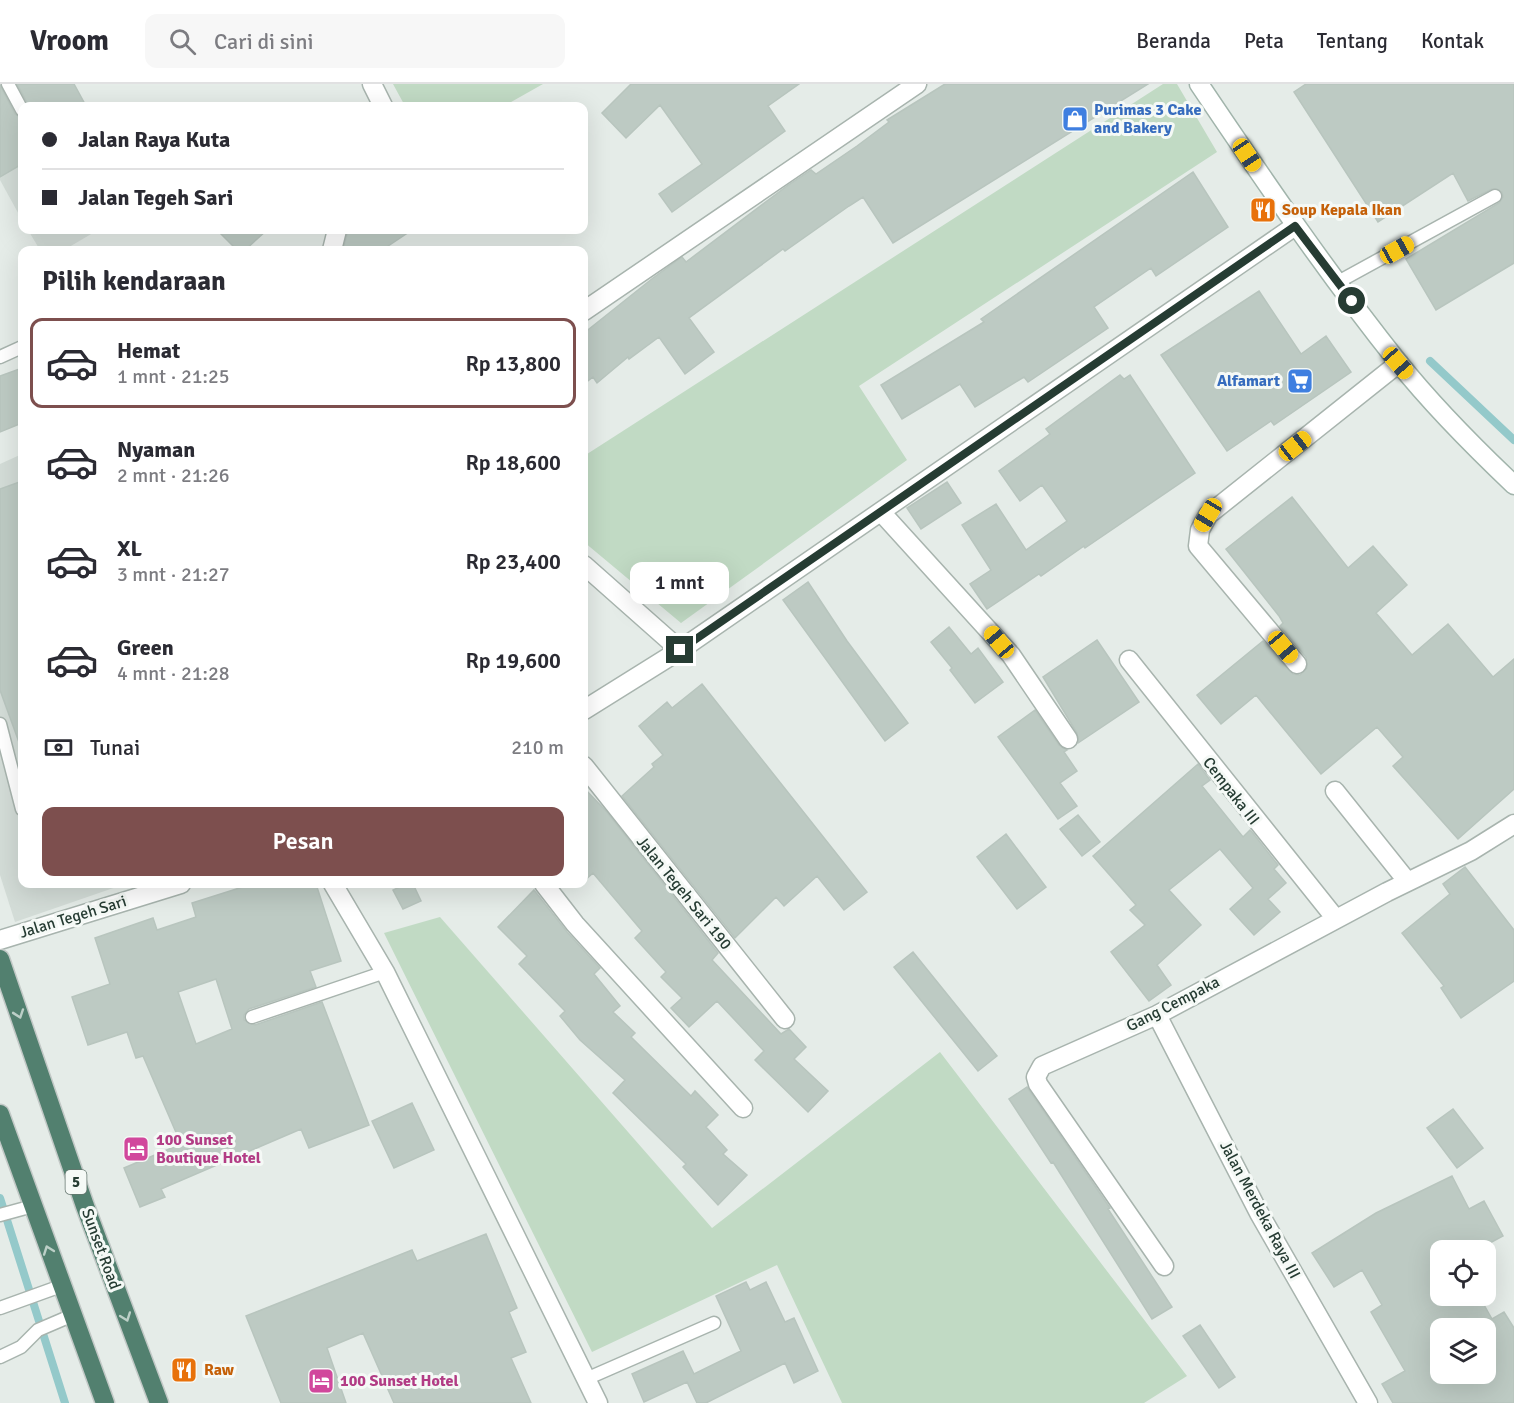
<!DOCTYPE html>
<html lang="id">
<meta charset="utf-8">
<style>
:root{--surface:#fff;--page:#f7f7f7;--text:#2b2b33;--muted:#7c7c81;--line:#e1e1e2;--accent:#7d4f4e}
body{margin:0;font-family:Signika,sans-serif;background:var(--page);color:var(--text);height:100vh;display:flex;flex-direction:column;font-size:22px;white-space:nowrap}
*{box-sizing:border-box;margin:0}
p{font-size:20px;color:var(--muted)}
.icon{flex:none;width:33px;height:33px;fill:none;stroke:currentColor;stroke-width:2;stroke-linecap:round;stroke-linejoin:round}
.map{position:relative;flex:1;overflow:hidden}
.panel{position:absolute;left:18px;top:162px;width:570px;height:642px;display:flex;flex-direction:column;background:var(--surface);border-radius:12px;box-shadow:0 6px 24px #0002}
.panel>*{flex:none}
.top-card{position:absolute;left:18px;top:18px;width:570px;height:132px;border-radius:12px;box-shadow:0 6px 24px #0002;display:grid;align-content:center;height:132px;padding:0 24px;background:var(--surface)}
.buttons{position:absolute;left:1430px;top:1156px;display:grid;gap:12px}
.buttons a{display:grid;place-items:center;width:66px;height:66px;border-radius:12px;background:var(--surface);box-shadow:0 6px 24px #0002;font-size:30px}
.end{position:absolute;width:27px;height:27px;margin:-14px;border:8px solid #263c33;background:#fff;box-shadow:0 0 0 3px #fff}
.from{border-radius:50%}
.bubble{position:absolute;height:42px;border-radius:12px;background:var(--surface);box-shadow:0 6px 24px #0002;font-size:20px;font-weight:600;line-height:42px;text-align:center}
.car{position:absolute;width:18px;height:36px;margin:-18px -9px;border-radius:8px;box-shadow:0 0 4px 2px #0007;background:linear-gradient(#f5c518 24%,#345 0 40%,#f5c518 0 76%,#345 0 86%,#f5c518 0)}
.top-card b{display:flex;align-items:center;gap:21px;height:57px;font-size:22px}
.top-card b+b{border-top:2px solid var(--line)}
.top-card i{width:15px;height:15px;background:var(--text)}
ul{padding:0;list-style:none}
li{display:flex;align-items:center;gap:18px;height:90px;margin:0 12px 9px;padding:0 12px;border:3px solid transparent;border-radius:12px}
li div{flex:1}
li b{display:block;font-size:22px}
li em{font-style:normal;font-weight:600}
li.on{border-color:var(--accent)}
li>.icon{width:54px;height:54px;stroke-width:1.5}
h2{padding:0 24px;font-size:27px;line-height:72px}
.pay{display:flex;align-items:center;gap:15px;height:66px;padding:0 24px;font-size:22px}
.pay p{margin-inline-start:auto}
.cta{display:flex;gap:12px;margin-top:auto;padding:12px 24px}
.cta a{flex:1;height:69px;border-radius:12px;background:var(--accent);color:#fff;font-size:24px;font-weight:600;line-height:69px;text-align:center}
header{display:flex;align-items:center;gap:36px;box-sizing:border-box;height:84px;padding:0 30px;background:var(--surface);border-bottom:2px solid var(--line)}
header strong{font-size:28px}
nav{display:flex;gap:33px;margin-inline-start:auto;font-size:21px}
.search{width:420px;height:54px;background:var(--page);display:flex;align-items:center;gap:15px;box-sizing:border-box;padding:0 21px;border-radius:12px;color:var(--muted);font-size:22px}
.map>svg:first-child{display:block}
.built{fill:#d3dcd7}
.green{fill:#c1dac4}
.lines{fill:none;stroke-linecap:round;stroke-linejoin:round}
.stream{stroke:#94c9ca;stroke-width:8}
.building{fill:#bdcac3;stroke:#b8c5be;stroke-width:1.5;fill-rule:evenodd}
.service-casing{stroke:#a8b4ae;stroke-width:15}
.minor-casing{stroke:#a8b4ae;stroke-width:21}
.secondary-casing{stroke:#a1b4ab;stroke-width:21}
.trunk-casing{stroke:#c2c8c6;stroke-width:21}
.service{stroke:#fff;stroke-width:12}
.minor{stroke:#fff;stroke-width:18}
.secondary{stroke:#fff;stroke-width:18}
.trunk{stroke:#52806f;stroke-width:18}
.oneway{stroke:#bccfc7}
.route{stroke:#263c33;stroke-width:8}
.labels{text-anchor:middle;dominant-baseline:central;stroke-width:6;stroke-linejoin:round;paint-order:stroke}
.shield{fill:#f5f9f6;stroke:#64756e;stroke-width:1.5}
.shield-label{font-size:15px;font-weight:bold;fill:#263c33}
.shop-label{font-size:16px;font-weight:bold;fill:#366cbe;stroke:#f5f9f6;text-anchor:start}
.food-label{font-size:16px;font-weight:bold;fill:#c56008;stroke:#f5f9f6;text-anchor:start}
.street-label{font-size:16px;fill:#263c33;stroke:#f5f9f6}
.hotel-label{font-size:16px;font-weight:bold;fill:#b23c85;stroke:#f5f9f6;text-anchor:start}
</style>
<header>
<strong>Vroom</strong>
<div class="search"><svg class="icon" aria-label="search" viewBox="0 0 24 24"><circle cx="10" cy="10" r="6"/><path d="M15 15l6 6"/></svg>Cari di sini</div>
<nav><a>Beranda</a><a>Peta</a><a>Tentang</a><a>Kontak</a></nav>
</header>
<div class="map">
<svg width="1514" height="1319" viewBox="0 0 1514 1319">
<rect width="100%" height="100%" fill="#e5ece8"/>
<path class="built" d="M0,0H74L86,22H22V136L0,96Z
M28,146H98L64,166H40Z
M22,370V800H125L15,838L0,791V380Z"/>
<path class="green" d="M393,0H543L504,22H405Z
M1163,0H1177L1217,68L859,302L907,376L681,539L584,458V372Z
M440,833L712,1144L940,968L1187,1292L1144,1319H842L777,1181L592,1268L384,849Z"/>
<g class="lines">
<path class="stream" d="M1430,277L1514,356
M0,1114L65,1319"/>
</g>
<path class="building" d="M17,0H74L86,22H29Z
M631,0H799L768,22L785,47L672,128L659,110L702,80L660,21L626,54L602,29Z
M945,0H1148L893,159L863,113L849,122L785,167L783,165L689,234L714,268L685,290L659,253L629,275L628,273L597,299L593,293L584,300V249L653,194L682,173L686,178L787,102L811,86L816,90L857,62L889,38L887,36Z
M1306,0H1514V179L1436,226L1406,175L1499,119L1503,113L1502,108L1492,105L1468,117L1453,89L1378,138L1294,8Z
M0,1L15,30L22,34V80L0,93Z
M1193,88L1228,143L1156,192L1151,184L1094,223L1108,244L1028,298L1024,293L975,323L960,300L902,335L881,301L984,238L981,235Z
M217,146H267L245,166H237Z
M348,146H412L382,166H343Z
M1259,207L1301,270L1326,252L1351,288L1274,341L1271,337L1227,367L1161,271Z
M22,284V339L0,348V292Z
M1120,291L1124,295L1130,291L1195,389L1085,464L1084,462L1041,492L1039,490L987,525L970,500L991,486L962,441L996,420L1026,466L1067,437L1042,401L1020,417L999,387L1050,350L1046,345Z
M22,397V661H20L0,606V405Z
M947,398L961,419L921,445L907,424Z
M1292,413L1348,484L1373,462L1407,501L1376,529L1412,571L1448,540L1493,593L1514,575V705L1458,755L1393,682L1403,673L1377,643L1321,690L1256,611L1221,640L1197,611L1263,557L1293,590L1300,591L1307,584L1306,573L1280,542L1283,539L1279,532L1226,465Z
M808,498L847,557L908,639L885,657L783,516Z
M949,543L971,570L978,564L1003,598L975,619L950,586L952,584L931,558Z
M1097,556L1139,618L1078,659L1077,649L1043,593Z
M702,600L867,808L844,826L817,792L784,822L776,813L735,854L622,712L654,683L652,680L663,671L639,642L667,618L672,624Z
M1035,626L1059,661L1067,666L1064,668L1077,687L1060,699L1077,722L1058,735L998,653Z
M1198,680L1210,696L1202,702L1243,753L1250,746L1252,748L1278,781L1274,785L1286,799L1268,815L1280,828L1254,851L1230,825L1253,804L1220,765L1169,806L1201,841L1157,881L1171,901L1149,917L1111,868L1145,841L1130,826L1136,821L1093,772Z
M584,704L606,727L718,869L712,876L781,950L789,945L806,963L794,975L828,1007L808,1028L755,976L764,967L717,917L689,943L671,924L682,914L661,893L666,888L635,854L642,847L593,789L584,797Z
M1078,731L1100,758L1082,772L1060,745Z
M1006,750L1046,803L1017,825L977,773Z
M1465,783L1514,846V897L1461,934L1441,904L1444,902L1402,849L1450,810L1443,800Z
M252,800H316L341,877L310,887L316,903L249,925L244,931V936L255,941L322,918L369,1041L309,1064L301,1045L161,1105L165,1113L140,1123L124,1084L181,1060L143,972L136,974L127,948L88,961L72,913L110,900L95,854L153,834L157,846L196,833L192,819ZM216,895L232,945L196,960L178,908Z
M406,800H413L421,817L403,825L393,806Z
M534,806L567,848L600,884L594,890L620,922L613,928L635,949L631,953L691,1012L695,1007L718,1031L706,1043L727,1066L723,1070L747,1091L718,1121L683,1083L686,1080L613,1009L625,996L580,956L560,932L565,927L519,880L527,872L498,843Z
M913,868L997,972L978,987L894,883Z
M1027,1003L1110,1124L1108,1125L1172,1223L1152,1235L1053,1078L1051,1079L1009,1015Z
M412,1019L434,1066L394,1084L372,1037Z
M1453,1025L1483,1064L1457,1084L1427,1044Z
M1452,1092L1469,1125L1484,1117L1503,1152L1475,1167H1440V1212H1479L1492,1235L1504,1228L1514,1244V1319H1393L1382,1300L1405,1287L1371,1228L1382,1221L1362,1186L1334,1203L1312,1169L1376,1129ZM1440,1245H1485V1290H1440Z
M486,1150L517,1224L509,1228L526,1268L511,1274L531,1319H394L363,1249L327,1264L346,1319H281L246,1232L412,1166L417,1177Z
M746,1198L750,1206L766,1198L785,1238L794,1234L818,1287L794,1299L785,1279L706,1319H697L687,1298L644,1318L632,1290L683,1267L694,1290L741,1267L716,1212Z
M1200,1241L1235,1293L1219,1304L1183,1252Z"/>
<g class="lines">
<defs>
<path id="service" d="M8,0L22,26
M1338,198L1495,112
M0,273L22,263
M0,640L22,725
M252,933L385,888
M0,1131L33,1122
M0,1224L61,1202
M0,1273L21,1263L38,1246L73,1231
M586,1295L714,1239"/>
<path id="minor" d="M372,0L383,22
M332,166L337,146
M584,227L917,0
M881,428L1011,571L1068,655
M584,481L680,566
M1129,576L1336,835
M1297,580L1198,462L1200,446L1208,431L1399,279
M584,626L680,566L1295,142
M584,682L785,935
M1335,707L1407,797
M333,800L385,888L598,1319
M544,800L575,840L743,1024
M0,856L181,800
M1157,931L1259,1129L1368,1319
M1164,1182L1038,1000L1036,993L1042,982L1157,931L1387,808L1471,767L1514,740"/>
<path id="secondary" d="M1199,0C1263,95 1327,189 1398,278C1433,322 1473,362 1514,401"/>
<path id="trunk" d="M0,875L85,1122L159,1319
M0,1030L105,1319"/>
</defs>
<use href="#service" class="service-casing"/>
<use href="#minor" class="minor-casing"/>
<use href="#secondary" class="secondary-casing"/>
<use href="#trunk" class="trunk-casing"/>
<use href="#service" class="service"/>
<use href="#minor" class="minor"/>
<use href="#secondary" class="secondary"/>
<use href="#trunk" class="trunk"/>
</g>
<defs><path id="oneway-chevron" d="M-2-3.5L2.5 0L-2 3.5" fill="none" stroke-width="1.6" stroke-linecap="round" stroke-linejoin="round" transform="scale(1.5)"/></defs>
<g class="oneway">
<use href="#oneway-chevron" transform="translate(19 930) rotate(71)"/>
<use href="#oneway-chevron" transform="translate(48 1166) rotate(-110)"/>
<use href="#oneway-chevron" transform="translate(126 1233) rotate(70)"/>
</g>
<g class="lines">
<path class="route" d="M680,566L1295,142L1352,217"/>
</g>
<defs>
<symbol id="shop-square" viewBox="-11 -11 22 22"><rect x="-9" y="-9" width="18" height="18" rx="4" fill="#3f7fe0" stroke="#f5f9f6"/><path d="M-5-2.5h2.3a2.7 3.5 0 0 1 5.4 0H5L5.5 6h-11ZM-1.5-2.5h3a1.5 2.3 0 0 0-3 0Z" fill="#fff"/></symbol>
<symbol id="restaurant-square" viewBox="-11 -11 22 22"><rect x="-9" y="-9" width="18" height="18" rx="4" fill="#e8710a" stroke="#f5f9f6"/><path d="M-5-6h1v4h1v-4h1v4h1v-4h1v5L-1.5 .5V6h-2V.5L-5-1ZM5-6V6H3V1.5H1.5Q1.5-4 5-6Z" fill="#fff"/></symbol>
<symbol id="supermarket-square" viewBox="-11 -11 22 22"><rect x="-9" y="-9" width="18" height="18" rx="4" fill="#3f7fe0" stroke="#f5f9f6"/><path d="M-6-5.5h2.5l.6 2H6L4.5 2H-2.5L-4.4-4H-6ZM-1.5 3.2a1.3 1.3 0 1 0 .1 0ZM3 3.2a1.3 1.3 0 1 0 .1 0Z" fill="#fff"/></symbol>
<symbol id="hotel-square" viewBox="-11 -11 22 22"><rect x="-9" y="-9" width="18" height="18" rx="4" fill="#d1479c" stroke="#f5f9f6"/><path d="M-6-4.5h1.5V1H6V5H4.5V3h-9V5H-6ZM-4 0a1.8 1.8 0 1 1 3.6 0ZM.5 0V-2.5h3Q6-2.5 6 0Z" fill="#fff"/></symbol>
</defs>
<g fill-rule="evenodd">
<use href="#shop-square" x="1060" y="20" width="30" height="30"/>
<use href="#restaurant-square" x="1248" y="111" width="30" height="30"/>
<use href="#supermarket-square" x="1285" y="282" width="30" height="30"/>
<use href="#hotel-square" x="121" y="1050" width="30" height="30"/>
<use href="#restaurant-square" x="169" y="1271" width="30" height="30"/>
<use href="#hotel-square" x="306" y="1282" width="30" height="30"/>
</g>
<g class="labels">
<rect class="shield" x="65.5" y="1086" width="21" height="24" rx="4.5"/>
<g class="shield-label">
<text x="76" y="1098">5</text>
</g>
<g class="shop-label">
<text x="1094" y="26">Purimas 3 Cake<tspan x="1094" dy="18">and Bakery</tspan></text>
<text x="1280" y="297" text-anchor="end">Alfamart</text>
</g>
<g class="food-label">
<text x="1282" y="126">Soup Kepala Ikan</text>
<text x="204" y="1286">Raw</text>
</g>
<g class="street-label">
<text transform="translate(1231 707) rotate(52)">Cempaka III</text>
<text transform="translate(684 809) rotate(51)">Jalan Tegeh Sari 190</text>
<text transform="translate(73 833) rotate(-17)">Jalan Tegeh Sari</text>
<text transform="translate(1173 920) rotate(-27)">Gang Cempaka</text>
<text transform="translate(1260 1126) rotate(62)">Jalan Merdeka Raya III</text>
<text transform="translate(101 1165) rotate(70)">Sunset Road</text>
</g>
<g class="hotel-label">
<text x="156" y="1056">100 Sunset<tspan x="156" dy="18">Boutique Hotel</tspan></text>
<text x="340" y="1297">100 Sunset Hotel</text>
</g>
</g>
</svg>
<div class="buttons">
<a><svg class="icon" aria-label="locate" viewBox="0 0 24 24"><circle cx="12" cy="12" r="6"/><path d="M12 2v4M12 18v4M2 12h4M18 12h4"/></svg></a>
<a><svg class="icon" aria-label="layers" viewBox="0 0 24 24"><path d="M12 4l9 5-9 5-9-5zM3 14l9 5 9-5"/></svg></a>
</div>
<i class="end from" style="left:1352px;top:217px"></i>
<i class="end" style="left:680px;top:566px"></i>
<div class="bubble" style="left:630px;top:478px;width:99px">1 mnt</div>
<i class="car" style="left:1247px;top:71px;rotate:146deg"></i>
<i class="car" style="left:1397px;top:166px;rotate:61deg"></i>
<i class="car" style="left:1398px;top:279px;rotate:139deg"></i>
<i class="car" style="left:1295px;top:362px;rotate:52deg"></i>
<i class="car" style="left:1208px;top:431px;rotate:211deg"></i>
<i class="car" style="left:999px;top:558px;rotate:320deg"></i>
<i class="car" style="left:1283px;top:563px;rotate:140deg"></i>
<div class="top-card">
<b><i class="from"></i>Jalan Raya Kuta</b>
<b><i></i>Jalan Tegeh Sari</b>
</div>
<section class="panel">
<h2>Pilih kendaraan</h2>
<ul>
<li class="on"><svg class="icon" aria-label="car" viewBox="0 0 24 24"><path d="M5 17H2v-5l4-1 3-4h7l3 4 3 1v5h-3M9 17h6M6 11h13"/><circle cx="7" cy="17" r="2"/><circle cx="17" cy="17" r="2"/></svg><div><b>Hemat</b><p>1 mnt · 21:25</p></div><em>Rp 13,800</em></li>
<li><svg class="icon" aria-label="car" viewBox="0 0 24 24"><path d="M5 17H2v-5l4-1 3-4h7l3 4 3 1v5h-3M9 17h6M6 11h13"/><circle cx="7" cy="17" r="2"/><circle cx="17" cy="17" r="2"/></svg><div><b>Nyaman</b><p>2 mnt · 21:26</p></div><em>Rp 18,600</em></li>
<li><svg class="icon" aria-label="car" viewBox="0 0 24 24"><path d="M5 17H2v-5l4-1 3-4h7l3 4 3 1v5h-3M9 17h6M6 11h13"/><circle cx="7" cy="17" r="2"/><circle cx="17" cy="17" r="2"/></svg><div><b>XL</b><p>3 mnt · 21:27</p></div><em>Rp 23,400</em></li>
<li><svg class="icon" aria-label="car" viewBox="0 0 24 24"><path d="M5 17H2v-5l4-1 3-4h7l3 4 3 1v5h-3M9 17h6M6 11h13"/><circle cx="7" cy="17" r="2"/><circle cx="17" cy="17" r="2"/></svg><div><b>Green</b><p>4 mnt · 21:28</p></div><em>Rp 19,600</em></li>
</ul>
<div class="pay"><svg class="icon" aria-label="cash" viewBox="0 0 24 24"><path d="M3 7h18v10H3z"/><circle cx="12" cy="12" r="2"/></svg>Tunai<p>210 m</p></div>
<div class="cta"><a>Pesan</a></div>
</section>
</div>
